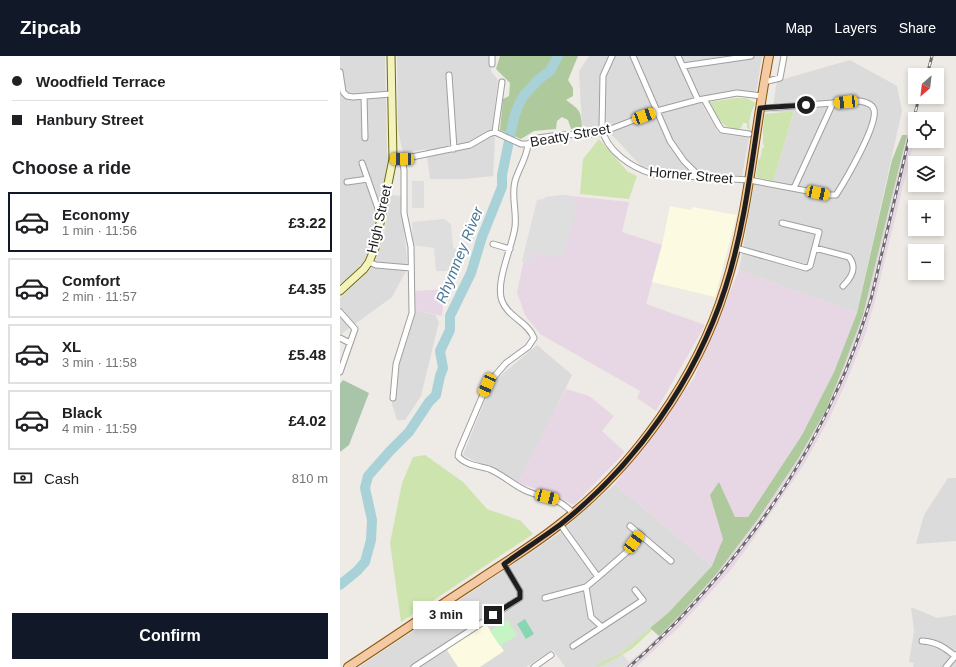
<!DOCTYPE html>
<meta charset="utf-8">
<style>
:root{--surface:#fff;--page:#f2f2f2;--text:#202124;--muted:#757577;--line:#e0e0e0;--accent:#111827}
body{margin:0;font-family:Arial,sans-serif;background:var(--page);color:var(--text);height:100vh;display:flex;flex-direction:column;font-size:15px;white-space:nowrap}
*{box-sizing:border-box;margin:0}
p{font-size:13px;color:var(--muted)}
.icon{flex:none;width:22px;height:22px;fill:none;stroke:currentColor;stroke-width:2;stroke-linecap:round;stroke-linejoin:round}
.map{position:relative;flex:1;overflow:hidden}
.side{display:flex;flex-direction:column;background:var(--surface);width:340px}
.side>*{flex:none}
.guide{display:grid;align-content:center;height:88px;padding:0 12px;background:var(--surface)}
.needle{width:26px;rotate:208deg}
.buttons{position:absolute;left:568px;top:12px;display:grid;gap:8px}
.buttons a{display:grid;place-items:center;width:36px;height:36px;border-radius:0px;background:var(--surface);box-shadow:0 2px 6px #0003;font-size:20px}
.end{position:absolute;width:18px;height:18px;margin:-9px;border:5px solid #1e1e1e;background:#fff;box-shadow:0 0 0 2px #fff}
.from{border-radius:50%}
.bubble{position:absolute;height:28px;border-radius:0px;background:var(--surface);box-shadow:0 2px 6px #0003;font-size:13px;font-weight:800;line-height:28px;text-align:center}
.car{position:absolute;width:12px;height:24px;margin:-12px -6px;border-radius:5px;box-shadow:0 0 3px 1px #0007;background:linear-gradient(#f5c518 24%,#345 0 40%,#f5c518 0 76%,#345 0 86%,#f5c518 0)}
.guide b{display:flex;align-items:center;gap:14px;height:38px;font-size:15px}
.guide b+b{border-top:1px solid var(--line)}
.guide i{width:10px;height:10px;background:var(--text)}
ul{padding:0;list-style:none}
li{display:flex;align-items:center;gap:12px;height:60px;margin:0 8px 6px;padding:0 4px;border:2px solid var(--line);border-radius:0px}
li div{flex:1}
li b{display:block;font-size:15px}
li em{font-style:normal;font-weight:800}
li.selected{border-color:var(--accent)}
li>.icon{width:36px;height:36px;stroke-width:1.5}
h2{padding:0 12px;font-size:18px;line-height:48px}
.pay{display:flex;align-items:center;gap:10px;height:44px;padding:0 12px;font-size:15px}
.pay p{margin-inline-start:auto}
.action{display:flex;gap:8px;margin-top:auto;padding:8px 12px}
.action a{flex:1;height:46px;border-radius:0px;background:var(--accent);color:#fff;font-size:16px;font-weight:800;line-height:46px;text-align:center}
header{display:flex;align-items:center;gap:24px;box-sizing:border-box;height:56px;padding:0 20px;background:var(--accent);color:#fff}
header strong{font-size:19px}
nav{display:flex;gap:22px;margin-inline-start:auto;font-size:14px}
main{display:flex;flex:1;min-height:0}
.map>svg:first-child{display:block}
.residential{fill:#dcdbdb}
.industrial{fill:#e7d7e5}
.education{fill:#fcfae0}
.grass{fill:#cee4af}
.forest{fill:#aeca9d}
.cemetery{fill:#a8c5aa}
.park{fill:#c5f5c5}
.pitch{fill:#89d7b2}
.parking{fill:#dedede}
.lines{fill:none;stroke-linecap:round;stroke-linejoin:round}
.river{stroke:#a9d2d8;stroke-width:10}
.minor-casing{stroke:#9f9f9f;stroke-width:7}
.secondary-casing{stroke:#6a6c0e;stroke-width:9}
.primary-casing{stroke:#8c560c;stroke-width:10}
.minor{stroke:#fff;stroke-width:5}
.secondary{stroke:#f4f2bd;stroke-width:7}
.primary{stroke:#f4caa4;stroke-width:8}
.rail-casing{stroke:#6c6c6c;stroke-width:3}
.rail{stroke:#fff;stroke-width:1.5;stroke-dasharray:4.5;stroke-linecap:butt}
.route{stroke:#1e1e1e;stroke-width:5}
.labels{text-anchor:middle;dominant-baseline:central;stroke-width:4;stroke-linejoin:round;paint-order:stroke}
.street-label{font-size:14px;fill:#1e1e1e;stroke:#fff}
.water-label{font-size:15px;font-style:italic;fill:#4c7897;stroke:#fff}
</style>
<header>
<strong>Zipcab</strong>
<nav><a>Map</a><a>Layers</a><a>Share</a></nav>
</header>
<main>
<section class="side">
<div class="guide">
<b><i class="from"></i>Woodfield Terrace</b>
<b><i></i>Hanbury Street</b>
</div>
<h2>Choose a ride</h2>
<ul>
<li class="selected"><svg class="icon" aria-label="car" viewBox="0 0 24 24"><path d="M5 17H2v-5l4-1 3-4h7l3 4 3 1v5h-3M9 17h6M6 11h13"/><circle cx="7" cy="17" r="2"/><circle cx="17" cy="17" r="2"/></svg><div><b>Economy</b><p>1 min · 11:56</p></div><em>£3.22</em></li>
<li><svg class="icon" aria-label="car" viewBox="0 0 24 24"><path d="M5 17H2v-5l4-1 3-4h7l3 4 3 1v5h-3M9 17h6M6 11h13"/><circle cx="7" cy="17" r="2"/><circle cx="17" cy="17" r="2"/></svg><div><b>Comfort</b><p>2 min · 11:57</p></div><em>£4.35</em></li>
<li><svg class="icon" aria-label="car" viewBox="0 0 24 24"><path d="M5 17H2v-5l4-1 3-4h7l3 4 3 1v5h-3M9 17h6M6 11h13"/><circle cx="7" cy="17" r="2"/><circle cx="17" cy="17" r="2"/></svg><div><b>XL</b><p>3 min · 11:58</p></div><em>£5.48</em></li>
<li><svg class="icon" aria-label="car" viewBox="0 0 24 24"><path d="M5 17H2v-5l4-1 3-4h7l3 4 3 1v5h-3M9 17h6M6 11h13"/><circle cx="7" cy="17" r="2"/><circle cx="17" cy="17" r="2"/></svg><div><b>Black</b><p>4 min · 11:59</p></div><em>£4.02</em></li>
</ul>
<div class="pay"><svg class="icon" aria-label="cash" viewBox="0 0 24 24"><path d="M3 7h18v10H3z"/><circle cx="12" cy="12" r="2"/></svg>Cash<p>810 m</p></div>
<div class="action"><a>Confirm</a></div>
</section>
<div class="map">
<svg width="616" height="611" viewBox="0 0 616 611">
<rect width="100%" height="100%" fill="#eeeae5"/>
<path class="residential" d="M0,0H45L47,91V107L41,150L32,188L28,198L23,207L6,224L2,227H0Z
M57,0H149L151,15L158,24L152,71L155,82L153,120L124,123H90L86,93L63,97L58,74Z
M249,0H422L416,37L400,34L361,40L363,50L378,76L382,78L409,82L402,120L302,111L273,80L242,69L239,15Z
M510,4L557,30L562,55L517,257L399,214L414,128L431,131L454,56H432L437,25Z
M51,139L61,140L67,205L65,217L52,241L0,279V242L30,214L36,203L43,184Z
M75,254L95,259L99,266L81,340L65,364H57L52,348L58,309L66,288Z
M197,289L232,319L213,359L178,427L123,399L152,327Z
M608,422H616V485L576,488L584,459Z
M275,428L372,510L328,557L281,597L258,608V611H225L213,594L186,611H19L218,478Z
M571,551L597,562L616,559V611H573L574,607L569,606L574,575Z"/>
<path class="industrial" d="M567,79L575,81L535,245L525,279L505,329L489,363L463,410L412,485L390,515L337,573L296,611H283L307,591L342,557L378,516L418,463L458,403L486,354L505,307L523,259Z
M222,139L289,146L282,176L322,189L306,248L365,269L316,355L297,342L300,335L200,278L185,259L177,236L183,208L205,141Z
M399,214L517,257L494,316L462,379L408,461L372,510L275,428L354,322Z
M105,233L102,260L75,254V235Z
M226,333L249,340L274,360L262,375L285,396L234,449L206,436L178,427Z"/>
<path class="education" d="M330,150L351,154L352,151L397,159L375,241L312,226L322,189Z
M144,565L164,595L140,611H118L105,591Z"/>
<path class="grass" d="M396,42H406L416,47C411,54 408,65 410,74L407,72V67H403L401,72L397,74C378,69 378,62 370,46Z
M454,55L433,125L416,121L418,105L421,100L422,92H424V89L423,88V73L425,58Z
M259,83L288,116L297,120L289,143L240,138L243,103Z
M85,399L123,426L147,453L181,465L193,478L61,566L50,487L62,427L73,401Z
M310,572L312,574L293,592L264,611H258L257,608L281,597Z"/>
<path class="forest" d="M160,0H238L228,24L233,32V40L226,44C240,54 241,55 242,71L231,73L228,64L222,61L217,65L216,73L194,75L181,83L160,74L163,43L169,40L170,27L156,13Z
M562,79H567L523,259L505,307L486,354L458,403L418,463L378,516L342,557L319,580L310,572L328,557L372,510L383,483L370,439L379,426L395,461H408L462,379L494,316L517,257L552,104Z"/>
<path class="cemetery" d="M3,324L29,337L9,389L0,396V328Z"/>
<path class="park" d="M167,564L177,579L160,590L150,575Z"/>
<path class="pitch" d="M185,563L194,578L186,583L177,568Z"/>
<path class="parking" d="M72,125H84V152H72Z
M228,139L238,148L222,203L195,196L188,207L182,205L197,144Z
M104,163L111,168L113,191L118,195V213L106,215H96L94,192L73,189L72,166Z
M283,599L289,606L283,611H258Z"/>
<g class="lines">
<path class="river" d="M0,529L17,515L25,506L31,484L32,464L25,432L28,420L50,395L69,376L89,346L96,339L100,320L103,312L100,295L110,274V260L131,217L142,181L162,131V119L174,61L180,46L185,38L199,23L210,15L218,0"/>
<defs>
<path id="minor" d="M152,0V8
M272,0L263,20L262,72C266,95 292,112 313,118L409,124L489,139H496C505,125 538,69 534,54C533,48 525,46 520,45L426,52L420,51
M293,0L330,85L344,105L360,121
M338,0L358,44
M343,10L411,0
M0,16L3,36L7,40L13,41L51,38
M109,19L114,93
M424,26L440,22L444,0
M24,40L25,82
M364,43L379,70L382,74L409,78
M155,76L181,88H188L198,82L219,79L251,78L263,76L317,55L358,44L397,37L422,40
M155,76L162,26
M188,88C187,101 179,112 175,125C171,140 177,156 175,171C172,192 155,226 162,245C168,261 188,266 194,282L188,291L166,307L147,329L119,395L118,400C125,409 139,410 149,413C164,419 175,431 189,436C209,444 216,440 233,457
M53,103H62L130,89L149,78L155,76
M22,107L41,161
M7,126L28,123
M454,132L493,47
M153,188L170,193
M396,192L466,212L470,210L479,176L442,167
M475,192L509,201C518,212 511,222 503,230
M29,206L36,209L71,212
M0,256L15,273L0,316
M0,282L10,287
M53,342L56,308L72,257L71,191L64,157V114L62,103
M290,470L331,505
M258,521L289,494L300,479
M246,531L251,561L262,571
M205,542L246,531L258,521L220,468
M582,585C597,586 604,591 615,600
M233,590L303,544L295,534
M74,611L180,542V535L164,508
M194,611L211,599
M606,611L616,599"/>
<path id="secondary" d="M0,235L24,213L29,206L35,192L53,103L51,0"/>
<path id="primary" d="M8,611C51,583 93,554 136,526C164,507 194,489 220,468C295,410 357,322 385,232C409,157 414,77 429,0"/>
</defs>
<use href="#minor" class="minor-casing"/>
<use href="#secondary" class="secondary-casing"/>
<use href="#primary" class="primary-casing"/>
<use href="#minor" class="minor"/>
<use href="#secondary" class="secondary"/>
<use href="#primary" class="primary"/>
<defs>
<path id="rail" d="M587,19L592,0
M289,611C373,537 452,437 497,334C511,305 521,274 531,243L579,41"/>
</defs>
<use href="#rail" class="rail-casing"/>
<use href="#rail" class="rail"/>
</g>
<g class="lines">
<path class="route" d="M153,559L180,542V535L164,508C182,495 202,482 221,468C296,408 355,325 385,233C404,174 411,112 420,52L466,49"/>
</g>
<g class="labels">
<g class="street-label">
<text transform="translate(230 79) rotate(-10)">Beatty Street</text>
<text transform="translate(351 119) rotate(5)">Horner Street</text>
<text transform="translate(39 163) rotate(-77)">High Street</text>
</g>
<g class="water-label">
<text transform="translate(119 199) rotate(-68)">Rhymney River</text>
</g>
</g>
</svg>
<div class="buttons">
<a><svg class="needle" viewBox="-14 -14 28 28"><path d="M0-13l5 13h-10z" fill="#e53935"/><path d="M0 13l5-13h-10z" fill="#757577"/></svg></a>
<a><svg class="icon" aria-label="locate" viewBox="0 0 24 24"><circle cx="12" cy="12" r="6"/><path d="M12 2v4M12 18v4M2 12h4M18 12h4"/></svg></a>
<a><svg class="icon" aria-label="layers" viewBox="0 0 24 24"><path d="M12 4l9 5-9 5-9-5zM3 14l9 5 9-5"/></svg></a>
<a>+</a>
<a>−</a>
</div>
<i class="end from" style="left:466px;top:49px"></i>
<i class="end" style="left:153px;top:559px"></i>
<div class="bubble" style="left:73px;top:545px;width:66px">3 min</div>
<i class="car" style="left:506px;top:46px;rotate:264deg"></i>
<i class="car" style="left:304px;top:60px;rotate:70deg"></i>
<i class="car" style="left:62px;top:103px;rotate:271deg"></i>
<i class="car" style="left:478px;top:137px;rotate:102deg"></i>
<i class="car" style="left:147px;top:329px;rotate:204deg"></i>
<i class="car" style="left:207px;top:441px;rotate:105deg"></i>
<i class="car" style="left:294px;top:486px;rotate:37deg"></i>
</div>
</main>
